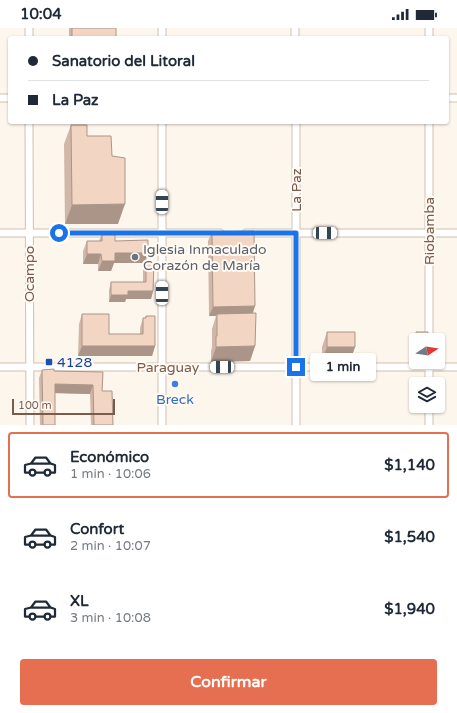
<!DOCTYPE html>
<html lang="es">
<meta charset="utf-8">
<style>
:root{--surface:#fff;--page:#f6f6f7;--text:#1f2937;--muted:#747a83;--line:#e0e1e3;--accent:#e76f51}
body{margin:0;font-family:"Varela Round",sans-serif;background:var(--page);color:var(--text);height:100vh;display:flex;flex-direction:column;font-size:15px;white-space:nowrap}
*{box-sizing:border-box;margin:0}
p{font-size:13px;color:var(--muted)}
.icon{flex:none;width:22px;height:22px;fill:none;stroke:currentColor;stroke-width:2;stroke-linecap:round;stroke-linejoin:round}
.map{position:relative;height:397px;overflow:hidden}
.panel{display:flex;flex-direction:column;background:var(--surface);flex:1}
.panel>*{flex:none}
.hud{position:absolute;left:8px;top:8px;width:441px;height:88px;border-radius:4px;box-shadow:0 1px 3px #0004;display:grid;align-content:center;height:88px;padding:0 20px;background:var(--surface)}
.needle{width:26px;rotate:78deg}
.tools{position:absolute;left:409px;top:305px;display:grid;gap:8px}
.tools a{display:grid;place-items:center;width:36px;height:36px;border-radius:4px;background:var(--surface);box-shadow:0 1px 3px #0004;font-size:20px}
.scale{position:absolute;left:12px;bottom:10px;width:103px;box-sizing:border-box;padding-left:4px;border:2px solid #7a5c4d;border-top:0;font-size:11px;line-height:14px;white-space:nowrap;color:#7a5c4d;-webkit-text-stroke:3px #fffaf3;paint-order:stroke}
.end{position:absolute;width:18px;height:18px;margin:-9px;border:5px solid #1a73e8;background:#fff;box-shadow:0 0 0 2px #fff}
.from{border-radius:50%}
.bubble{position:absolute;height:28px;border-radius:4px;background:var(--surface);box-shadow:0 1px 3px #0004;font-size:13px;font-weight:700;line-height:28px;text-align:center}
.car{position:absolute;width:12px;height:24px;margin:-12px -6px;border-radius:5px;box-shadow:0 0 3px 1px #0007;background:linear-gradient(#fff 24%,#345 0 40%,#fff 0 76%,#345 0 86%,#fff 0)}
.hud b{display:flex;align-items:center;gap:14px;height:38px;font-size:15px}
.hud b+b{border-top:1px solid var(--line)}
.hud i{width:10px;height:10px;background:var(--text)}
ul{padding:7px 0 0;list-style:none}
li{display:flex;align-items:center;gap:12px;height:66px;margin:0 8px 6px;padding:0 12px;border:2px solid transparent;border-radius:4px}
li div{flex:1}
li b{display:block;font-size:15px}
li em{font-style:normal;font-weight:700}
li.current{border-color:var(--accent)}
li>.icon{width:36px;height:36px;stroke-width:1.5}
.cta{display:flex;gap:8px;margin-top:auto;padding:8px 20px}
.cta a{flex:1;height:46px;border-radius:4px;background:var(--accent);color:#fff;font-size:16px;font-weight:700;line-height:46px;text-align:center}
.status{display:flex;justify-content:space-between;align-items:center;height:28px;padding:0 20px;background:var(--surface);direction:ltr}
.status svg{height:11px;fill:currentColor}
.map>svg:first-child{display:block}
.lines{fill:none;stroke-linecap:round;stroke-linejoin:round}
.minor-casing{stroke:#d1beb0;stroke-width:9}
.minor{stroke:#fff;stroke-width:7}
.wall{fill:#d1b7a8}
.shaded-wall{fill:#aa9588}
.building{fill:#f3d5c3;stroke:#aa9588}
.route{stroke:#1a73e8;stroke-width:5}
.worship-dot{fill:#6b7280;stroke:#fffaf3;stroke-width:1.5}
.transit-dot{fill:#1a4fb4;stroke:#fffaf3;stroke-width:1.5}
.shop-dot{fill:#3f7fe0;stroke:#fffaf3;stroke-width:1.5}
.labels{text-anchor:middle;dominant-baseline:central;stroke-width:4;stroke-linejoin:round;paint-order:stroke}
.street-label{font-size:14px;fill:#7a5c4d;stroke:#fffaf3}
.worship-label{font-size:14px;fill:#5b616d;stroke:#fffaf3;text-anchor:start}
.transit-label{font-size:14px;fill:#164399;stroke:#fffaf3;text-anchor:start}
.shop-label{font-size:14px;fill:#366cbe;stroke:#fffaf3}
</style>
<div class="status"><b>10:04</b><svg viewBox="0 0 49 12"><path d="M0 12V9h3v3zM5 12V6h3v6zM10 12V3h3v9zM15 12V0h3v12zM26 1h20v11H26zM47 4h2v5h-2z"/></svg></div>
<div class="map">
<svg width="457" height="397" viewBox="0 0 457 397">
<rect width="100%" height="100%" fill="#fdf6ec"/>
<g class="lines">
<defs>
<path id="minor" d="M162,0V10
M295,0V10
M429,0V10
M29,10V0
M0,70H10
M447,70H457
M29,94L30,397
M162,94V397
M296,94V397
M429,94V312
M0,205H220
M246,205H457
M0,339H457
M429,356V334
M429,397V378"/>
</defs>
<use href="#minor" class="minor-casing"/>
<use href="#minor" class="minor"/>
</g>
<path class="wall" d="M69,0H116V10H69Z
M71,97L87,108L112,128L118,196H65L64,116Z
M212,204L253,286L255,318L250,333L211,334V323L212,319V301L216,288H209L208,213Z
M102,205L115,213L148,225L145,235H114L111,243H98V236H83V223L87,213H99Z
M146,235L153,263L151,271H126L125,274H109V262L111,254H143V242Z
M82,286L109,306H140V300L143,290H145L146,288L155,318L152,328H78L79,296Z
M327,304L355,319L350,333H322V319Z
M416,304L428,312H416V333H411V318Z
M42,342L54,343L103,344L102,363L113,397H91L90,366L55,365V397H40L39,350Z"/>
<path class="shaded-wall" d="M125,176L118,196H65L72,177Z
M115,225H148L145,235H114L111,243H98L102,233Z
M87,226H101L98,236H83Z
M128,263H153L151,271H126L125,274H109L111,267Z
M255,278L252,288L217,286L216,288H209L213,279Z
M82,318H155L152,328H78Z
M255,318L250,333L211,334L216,319Z
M327,319H355L350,333H322Z
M416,321V333H411Z
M55,356L93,357L90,366L51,365Z"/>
<path class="building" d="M72,0H116V10H72Z
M71,97H87V108H111L112,128L125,130V176L72,177Z
M254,203L255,278L213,279L212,204Z
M102,205H115V213L148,212V225H115V233H102L101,226H87V213H102Z
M146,235H154L153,263H128V267H111V254H146Z
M256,285L255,318L216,319V308H217V286Z
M82,286H109V306H143V290H146V288H155V318H82Z
M327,304H355V319H327Z
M416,304H428V312H417Z
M54,341V343L103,344L102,363H112L113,397H94L93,357L55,356V397H43L42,342Z"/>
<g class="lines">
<path class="route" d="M59,205H296V339"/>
</g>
<circle class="worship-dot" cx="135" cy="229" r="4"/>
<rect class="transit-dot" x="45" y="330" width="8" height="8" rx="2"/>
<circle class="shop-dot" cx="175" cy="356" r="4"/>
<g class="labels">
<g class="street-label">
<text transform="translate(296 162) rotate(-90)">La Paz</text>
<text transform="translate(429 203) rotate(-90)">Riobamba</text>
<text transform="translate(29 246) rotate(-90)">Ocampo</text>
<text x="168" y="339">Paraguay</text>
</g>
<g class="worship-label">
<text x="143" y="221">Iglesia Inmaculado<tspan x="143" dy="16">Corazón de María</tspan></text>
</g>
<g class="transit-label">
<text x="57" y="334">4128</text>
</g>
<g class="shop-label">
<text x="175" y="371">Breck</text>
</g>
</g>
</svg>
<div class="tools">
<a><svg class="needle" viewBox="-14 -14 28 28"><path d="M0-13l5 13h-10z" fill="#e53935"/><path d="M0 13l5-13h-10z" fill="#747a83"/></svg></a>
<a><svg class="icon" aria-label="layers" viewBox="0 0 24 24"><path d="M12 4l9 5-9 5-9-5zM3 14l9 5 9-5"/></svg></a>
</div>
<div class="scale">100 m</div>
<i class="end from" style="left:59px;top:205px"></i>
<i class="end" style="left:296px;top:339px"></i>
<div class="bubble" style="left:310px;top:325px;width:66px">1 min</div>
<i class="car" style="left:162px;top:174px;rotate:0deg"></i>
<i class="car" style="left:325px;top:205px;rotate:90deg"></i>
<i class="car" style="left:162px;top:265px;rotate:0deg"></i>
<i class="car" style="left:222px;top:339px;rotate:270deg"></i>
<div class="hud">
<b><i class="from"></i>Sanatorio del Litoral</b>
<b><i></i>La Paz</b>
</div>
</div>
<section class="panel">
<ul>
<li class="current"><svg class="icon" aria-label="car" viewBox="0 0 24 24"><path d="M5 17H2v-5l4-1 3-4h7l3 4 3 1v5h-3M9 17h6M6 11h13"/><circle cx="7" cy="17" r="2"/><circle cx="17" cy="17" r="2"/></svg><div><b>Económico</b><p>1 min · 10:06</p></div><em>$1,140</em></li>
<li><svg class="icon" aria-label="car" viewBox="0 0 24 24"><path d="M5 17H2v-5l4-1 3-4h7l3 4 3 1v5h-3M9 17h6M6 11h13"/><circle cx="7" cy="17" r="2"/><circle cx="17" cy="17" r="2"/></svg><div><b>Confort</b><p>2 min · 10:07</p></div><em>$1,540</em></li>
<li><svg class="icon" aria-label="car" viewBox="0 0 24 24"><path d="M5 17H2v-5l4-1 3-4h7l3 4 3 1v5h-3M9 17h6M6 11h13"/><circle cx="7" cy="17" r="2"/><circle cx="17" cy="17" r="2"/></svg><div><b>XL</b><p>3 min · 10:08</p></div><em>$1,940</em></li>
</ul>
<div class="cta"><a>Confirmar</a></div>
</section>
